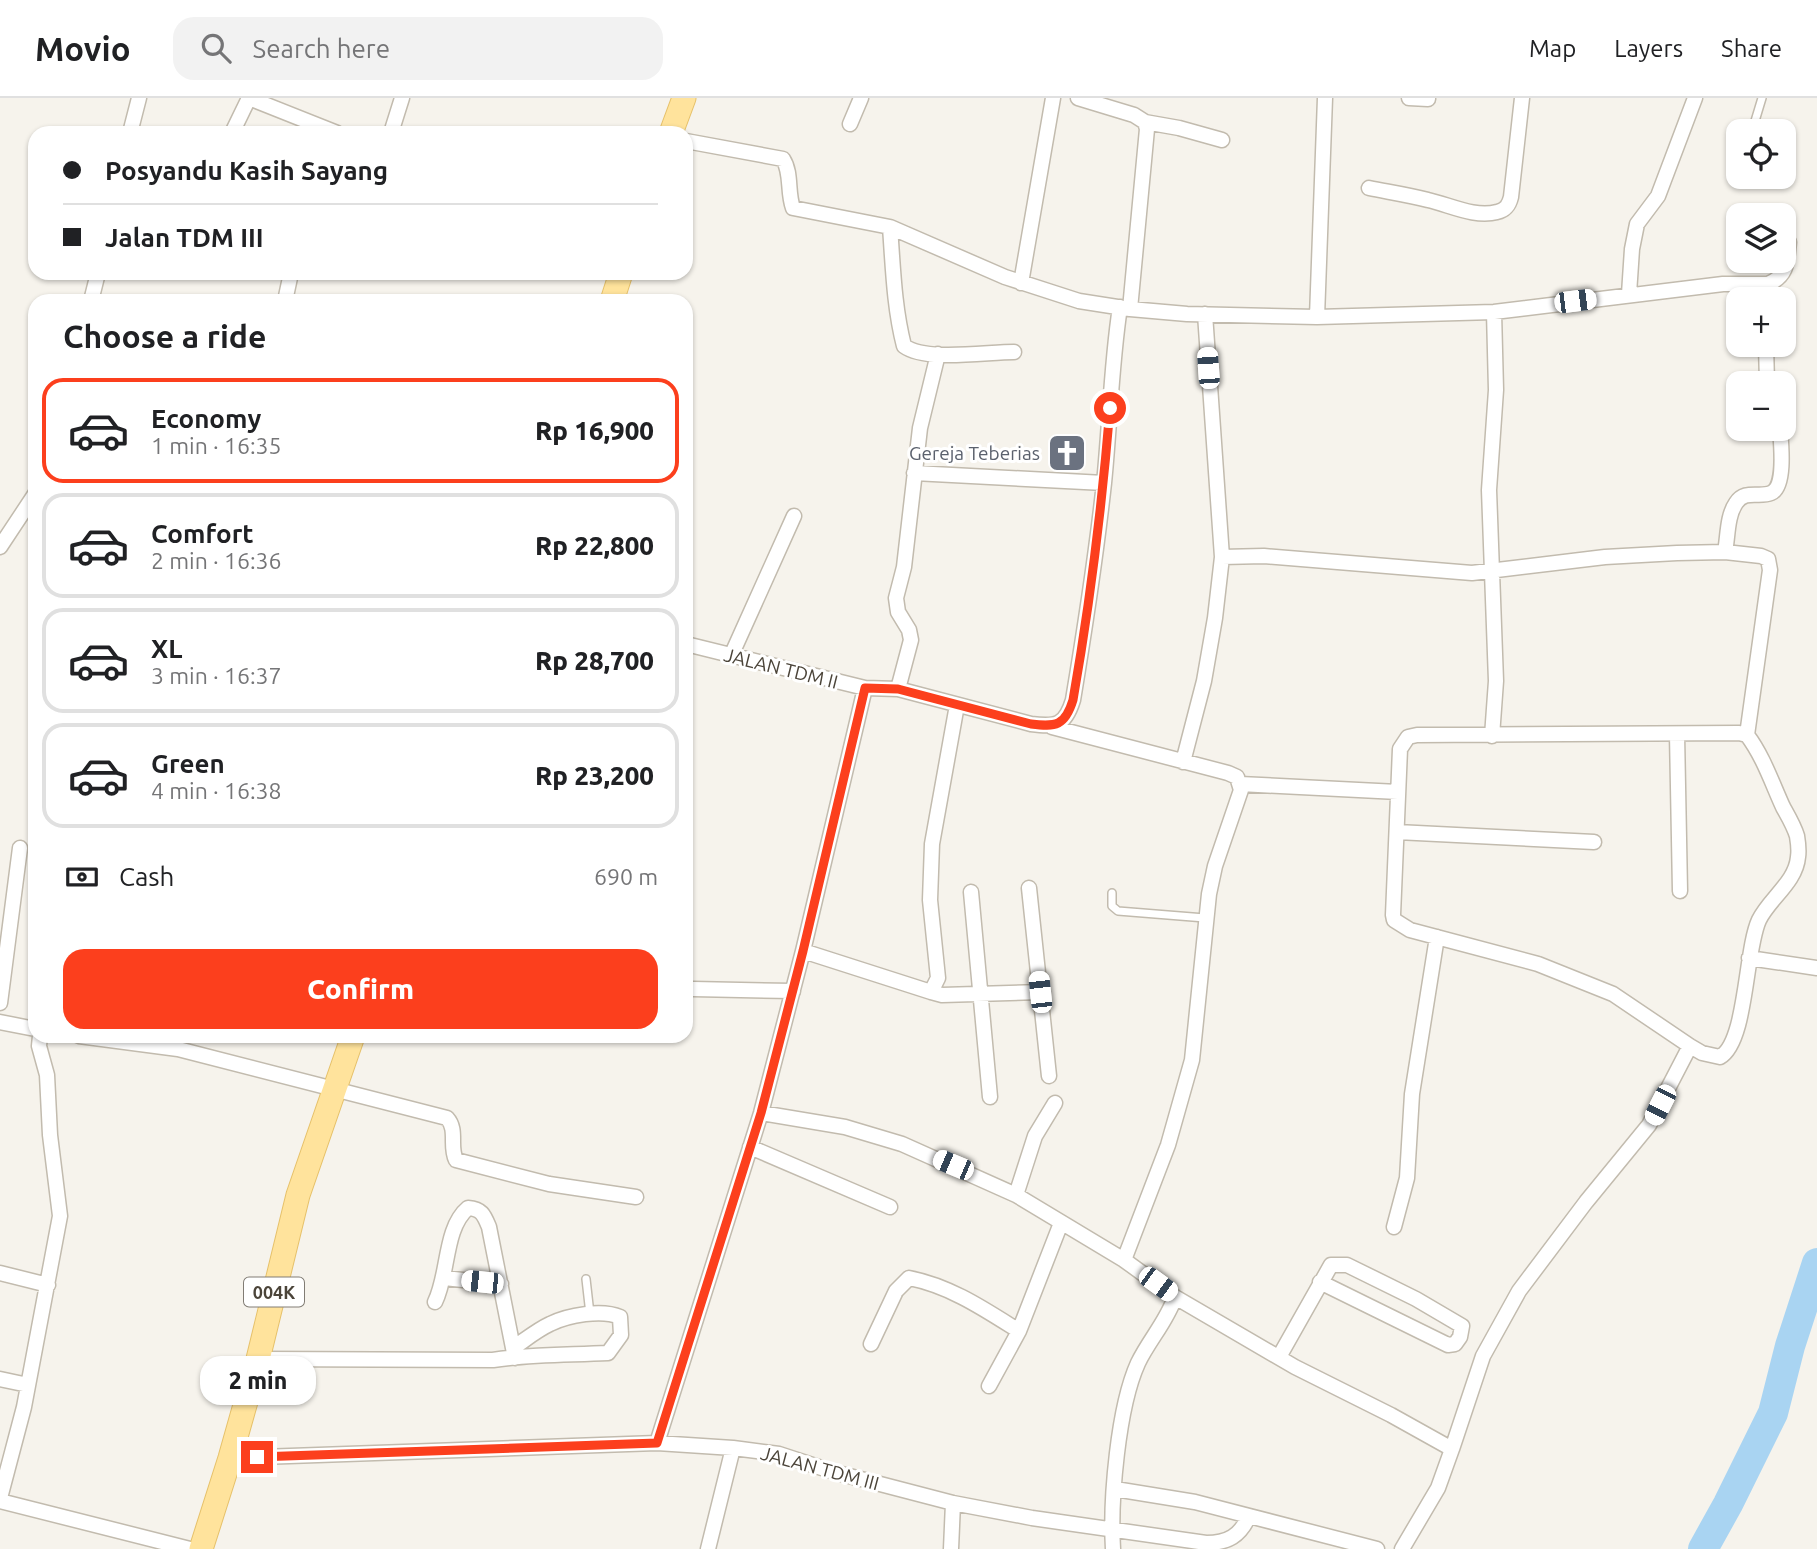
<!DOCTYPE html>
<meta charset="utf-8">
<style>
:root{--surface:#fff;--page:#f2f2f2;--text:#202124;--muted:#757577;--line:#e0e0e0;--accent:#fc3f1d}
body{margin:0;font-family:Ubuntu,sans-serif;background:var(--page);color:var(--text);height:100vh;display:flex;flex-direction:column;font-size:26px;white-space:nowrap}
*{box-sizing:border-box;margin:0}
p{font-size:23px;color:var(--muted)}
.icon{flex:none;width:38px;height:38px;fill:none;stroke:currentColor;stroke-width:2;stroke-linecap:round;stroke-linejoin:round}
.map{position:relative;flex:1;overflow:hidden}
.drawer{position:absolute;left:28px;top:196px;width:665px;height:749px;display:flex;flex-direction:column;background:var(--surface);border-radius:21px;box-shadow:0 2px 5px #0004}
.drawer>*{flex:none}
.guide{position:absolute;left:28px;top:28px;width:665px;height:154px;border-radius:21px;box-shadow:0 2px 5px #0004;display:grid;align-content:center;height:154px;padding:0 35px;background:var(--surface)}
.fabs{position:absolute;left:1726px;top:21px;display:grid;gap:14px}
.fabs a{display:grid;place-items:center;width:70px;height:70px;border-radius:14px;background:var(--surface);box-shadow:0 2px 5px #0004;font-size:35px}
.end{position:absolute;width:32px;height:32px;margin:-16px;border:9px solid #fc3f1d;background:#fff;box-shadow:0 0 0 4px #fff}
.from{border-radius:50%}
.bubble{position:absolute;height:49px;border-radius:21px;background:var(--surface);box-shadow:0 2px 5px #0004;font-size:23px;font-weight:800;line-height:49px;text-align:center}
.car{position:absolute;width:21px;height:42px;margin:-21px -10px;border-radius:9px;box-shadow:0 0 5px 2px #0007;background:linear-gradient(#fff 24%,#345 0 40%,#fff 0 76%,#345 0 86%,#fff 0)}
.guide b{display:flex;align-items:center;gap:24px;height:66px;font-size:26px}
.guide b+b{border-top:2px solid var(--line)}
.guide i{width:18px;height:18px;background:var(--text)}
ul{padding:0;list-style:none}
li{display:flex;align-items:center;gap:21px;height:105px;margin:0 14px 10px;padding:0 21px;border:4px solid var(--line);border-radius:21px}
li div{flex:1}
li b{display:block;font-size:26px}
li em{font-style:normal;font-weight:800}
li.selected{border-color:var(--accent)}
li>.icon{width:63px;height:63px;stroke-width:1.5}
h2{padding:0 35px;font-size:32px;line-height:84px}
.pay{display:flex;align-items:center;gap:18px;height:77px;padding:0 35px;font-size:26px}
.pay p{margin-inline-start:auto}
.button{display:flex;gap:14px;margin-top:auto;padding:14px 35px}
.button a{flex:1;height:80px;border-radius:21px;background:var(--accent);color:#fff;font-size:28px;font-weight:800;line-height:80px;text-align:center}
header{display:flex;align-items:center;gap:42px;box-sizing:border-box;height:98px;padding:0 35px;background:var(--surface);border-bottom:2px solid var(--line)}
header strong{font-size:33px}
nav{display:flex;gap:38px;margin-inline-start:auto;font-size:24px}
.search{width:490px;height:63px;background:var(--page);display:flex;align-items:center;gap:18px;box-sizing:border-box;padding:0 24px;border-radius:21px;color:var(--muted);font-size:26px}
.map>svg:first-child{display:block}
.lines{fill:none;stroke-linecap:round;stroke-linejoin:round}
.river{stroke:#a9d4f2;stroke-width:30}
.service-casing{stroke:#c2bbae;stroke-width:10}
.minor-casing{stroke:#c2bbae;stroke-width:17}
.primary-casing{stroke:#e6c16a;stroke-width:25}
.service{stroke:#fff;stroke-width:7}
.minor{stroke:#fff;stroke-width:14}
.primary{stroke:#ffe39c;stroke-width:23}
.route{stroke:#fc3f1d;stroke-width:9}
.labels{text-anchor:middle;dominant-baseline:central;stroke-width:6;stroke-linejoin:round;paint-order:stroke}
.shield{fill:#fff;stroke:#817c74;stroke-width:2}
.shield-label{font-size:18px;font-weight:bold;fill:#4b4439}
.worship-label{font-size:19px;fill:#5b616d;stroke:#fff;text-anchor:end}
.street-label{font-size:19px;fill:#4b4439;stroke:#fff}
</style>
<header>
<strong>Movio</strong>
<div class="search"><svg class="icon" aria-label="search" viewBox="0 0 24 24"><circle cx="10" cy="10" r="6"/><path d="M15 15l6 6"/></svg>Search here</div>
<nav><a>Map</a><a>Layers</a><a>Share</a></nav>
</header>
<div class="map">
<svg width="1817" height="1451" viewBox="0 0 1817 1451">
<rect width="100%" height="100%" fill="#f6f3ec"/>
<g class="lines">
<path class="river" d="M1703,1451L1728,1406L1773,1315L1790,1248L1817,1165"/>
<defs>
<path id="service" d="M1752,33L1762,0
M1112,795V808L1118,813L1205,820
M586,1181L590,1216"/>
<path id="minor" d="M249,0L337,35
M1078,0L1134,17L1145,24L1147,31L1130,211
M1409,0L1428,1
M1145,24L1179,30L1222,42
M850,26L861,0
M130,35L139,0
M232,35L249,0
M391,35L402,0
M686,43L783,61C792,75 787,94 793,110L890,129L1005,179L1079,203L1130,211L1187,216L1317,219L1494,214L1723,186H1768V201
M1369,90C1389,94 1409,97 1428,102C1450,107 1475,120 1497,114C1506,112 1509,107 1511,99L1522,0
M890,129C893,169 894,209 904,248C926,264 986,254 1014,254
M1021,185L1053,0
M1768,186C1788,178 1787,163 1789,144
M1629,196L1632,151L1637,126L1658,98L1695,0
M91,203L98,175
M285,203L291,175
M1317,219L1325,0
M1766,247L1767,285
M914,375L1104,385
M0,449L35,396
M1725,454C1728,438 1727,418 1736,405C1745,391 1759,400 1771,395C1786,389 1781,344 1780,331
M1222,459L1264,458L1472,475L1605,459L1677,455L1725,454L1761,458L1768,461L1770,472L1747,637
M686,546L865,590L898,591L1031,626C1056,629 1065,628 1073,602C1085,530 1096,458 1104,385C1110,326 1111,268 1120,209
M731,558L794,418
M898,591L911,542L909,532L898,514L896,500L904,469L920,330L938,256
M1052,629L1228,675L1237,679L1241,692L1215,768L1209,796L1192,962L1168,1047L1124,1162
M1739,635L1747,637C1763,658 1772,685 1783,709C1788,718 1794,728 1797,738C1798,744 1799,753 1798,759C1796,784 1769,801 1759,822C1745,852 1747,944 1720,959L1702,955L1690,948L1613,896L1538,866L1410,832L1394,822L1393,817L1400,651L1408,639L1417,637Z
M1677,636L1680,793
M1492,638L1496,583L1489,392L1496,292L1494,214
M1183,664L1204,583L1215,520L1222,459L1205,216
M1240,686L1398,694
M1397,734L1594,744
M1029,790L1049,978
M971,794L990,999
M803,853L931,894L938,880L930,802L932,746L957,607
M1749,860L1817,870
M693,891L793,893
M931,894L942,897L1040,894
M0,905L20,750
M0,924L35,931
M79,938L178,951L447,1020C458,1032 449,1048 456,1062L549,1086L636,1099
M761,1015L845,1029L902,1046L1016,1097L1124,1162L1175,1199L1295,1269L1391,1317L1452,1351L1438,1390L1402,1451
M750,1049L890,1109
M1016,1097L1035,1038L1055,1005
M1394,1129L1407,1080L1412,996L1437,839
M0,1175L48,1187
M444,1180L501,1186
M435,1204C449,1176 444,1130 468,1110C482,1111 484,1117 489,1129L513,1250
M871,1246L896,1193L909,1180C950,1188 984,1211 1019,1233
M1279,1259L1331,1167H1347L1416,1201L1462,1228L1460,1239L1455,1246L1448,1247L1320,1184
M258,1261L493,1262C532,1256 569,1257 608,1255L621,1237L620,1219C602,1211 568,1217 550,1226C537,1232 525,1242 513,1250L515,1260
M0,1281L28,1287
M989,1288L1019,1233L1061,1125
M657,1345L761,1015L803,853L865,590
M1452,1351L1483,1258L1519,1193L1586,1104L1649,1027L1690,948
M230,1360L657,1345L733,1350L779,1356L834,1374L953,1405L1032,1420L1206,1445C1228,1445 1240,1438 1249,1418
M1115,1391L1195,1404L1377,1451
M0,1400L24,1309L60,1118L50,1037L47,977L39,948L40,938
M0,1403L190,1451
M708,1451L733,1350
M951,1451L953,1405
M1113,1451C1110,1402 1118,1309 1138,1265C1149,1242 1167,1223 1175,1199"/>
<path id="primary" d="M671,35L684,0
M612,203L621,175
M201,1451L230,1360L258,1261L298,1097L353,938"/>
</defs>
<use href="#service" class="service-casing"/>
<use href="#minor" class="minor-casing"/>
<use href="#primary" class="primary-casing"/>
<use href="#service" class="service"/>
<use href="#minor" class="minor"/>
<use href="#primary" class="primary"/>
</g>
<g class="lines">
<path class="route" d="M257,1359L657,1345L761,1015L803,853L865,590L898,591L1031,626C1056,629 1065,628 1073,602C1090,505 1102,408 1110,310"/>
</g>
<defs>
<symbol id="church-square" viewBox="-11 -11 22 22"><rect x="-9" y="-9" width="18" height="18" rx="4" fill="#6b7280" stroke="#fff"/><path d="M-1.2-6h2.4v3.5h3.3v2.4h-3.3V6h-2.4V-.1h-3.3v-2.4h3.3Z" fill="#fff"/></symbol>
</defs>
<g fill-rule="evenodd">
<use href="#church-square" x="1045" y="333" width="44" height="44"/>
</g>
<g class="labels">
<rect class="shield" x="244" y="1179.5" width="60" height="29" rx="5"/>
<g class="shield-label">
<text x="274" y="1194">004K</text>
</g>
<g class="worship-label">
<text x="1040" y="355">Gereja Teberias</text>
</g>
<g class="street-label">
<text transform="translate(781 570) rotate(14)">JALAN TDM II</text>
<text transform="translate(820 1370) rotate(15)">JALAN TDM III</text>
</g>
</g>
</svg>
<div class="fabs">
<a><svg class="icon" aria-label="locate" viewBox="0 0 24 24"><circle cx="12" cy="12" r="6"/><path d="M12 2v4M12 18v4M2 12h4M18 12h4"/></svg></a>
<a><svg class="icon" aria-label="layers" viewBox="0 0 24 24"><path d="M12 4l9 5-9 5-9-5zM3 14l9 5 9-5"/></svg></a>
<a>+</a>
<a>−</a>
</div>
<i class="end from" style="left:1110px;top:310px"></i>
<i class="end" style="left:257px;top:1359px"></i>
<div class="bubble" style="left:200px;top:1258px;width:116px">2 min</div>
<i class="car" style="left:1575px;top:203px;rotate:83deg"></i>
<i class="car" style="left:1208px;top:270px;rotate:356deg"></i>
<i class="car" style="left:1040px;top:894px;rotate:354deg"></i>
<i class="car" style="left:1660px;top:1007px;rotate:207deg"></i>
<i class="car" style="left:953px;top:1067px;rotate:293deg"></i>
<i class="car" style="left:482px;top:1184px;rotate:276deg"></i>
<i class="car" style="left:1158px;top:1186px;rotate:126deg"></i>
<div class="guide">
<b><i class="from"></i>Posyandu Kasih Sayang</b>
<b><i></i>Jalan TDM III</b>
</div>
<section class="drawer">
<h2>Choose a ride</h2>
<ul>
<li class="selected"><svg class="icon" aria-label="car" viewBox="0 0 24 24"><path d="M5 17H2v-5l4-1 3-4h7l3 4 3 1v5h-3M9 17h6M6 11h13"/><circle cx="7" cy="17" r="2"/><circle cx="17" cy="17" r="2"/></svg><div><b>Economy</b><p>1 min · 16:35</p></div><em>Rp 16,900</em></li>
<li><svg class="icon" aria-label="car" viewBox="0 0 24 24"><path d="M5 17H2v-5l4-1 3-4h7l3 4 3 1v5h-3M9 17h6M6 11h13"/><circle cx="7" cy="17" r="2"/><circle cx="17" cy="17" r="2"/></svg><div><b>Comfort</b><p>2 min · 16:36</p></div><em>Rp 22,800</em></li>
<li><svg class="icon" aria-label="car" viewBox="0 0 24 24"><path d="M5 17H2v-5l4-1 3-4h7l3 4 3 1v5h-3M9 17h6M6 11h13"/><circle cx="7" cy="17" r="2"/><circle cx="17" cy="17" r="2"/></svg><div><b>XL</b><p>3 min · 16:37</p></div><em>Rp 28,700</em></li>
<li><svg class="icon" aria-label="car" viewBox="0 0 24 24"><path d="M5 17H2v-5l4-1 3-4h7l3 4 3 1v5h-3M9 17h6M6 11h13"/><circle cx="7" cy="17" r="2"/><circle cx="17" cy="17" r="2"/></svg><div><b>Green</b><p>4 min · 16:38</p></div><em>Rp 23,200</em></li>
</ul>
<div class="pay"><svg class="icon" aria-label="cash" viewBox="0 0 24 24"><path d="M3 7h18v10H3z"/><circle cx="12" cy="12" r="2"/></svg>Cash<p>690 m</p></div>
<div class="button"><a>Confirm</a></div>
</section>
</div>
